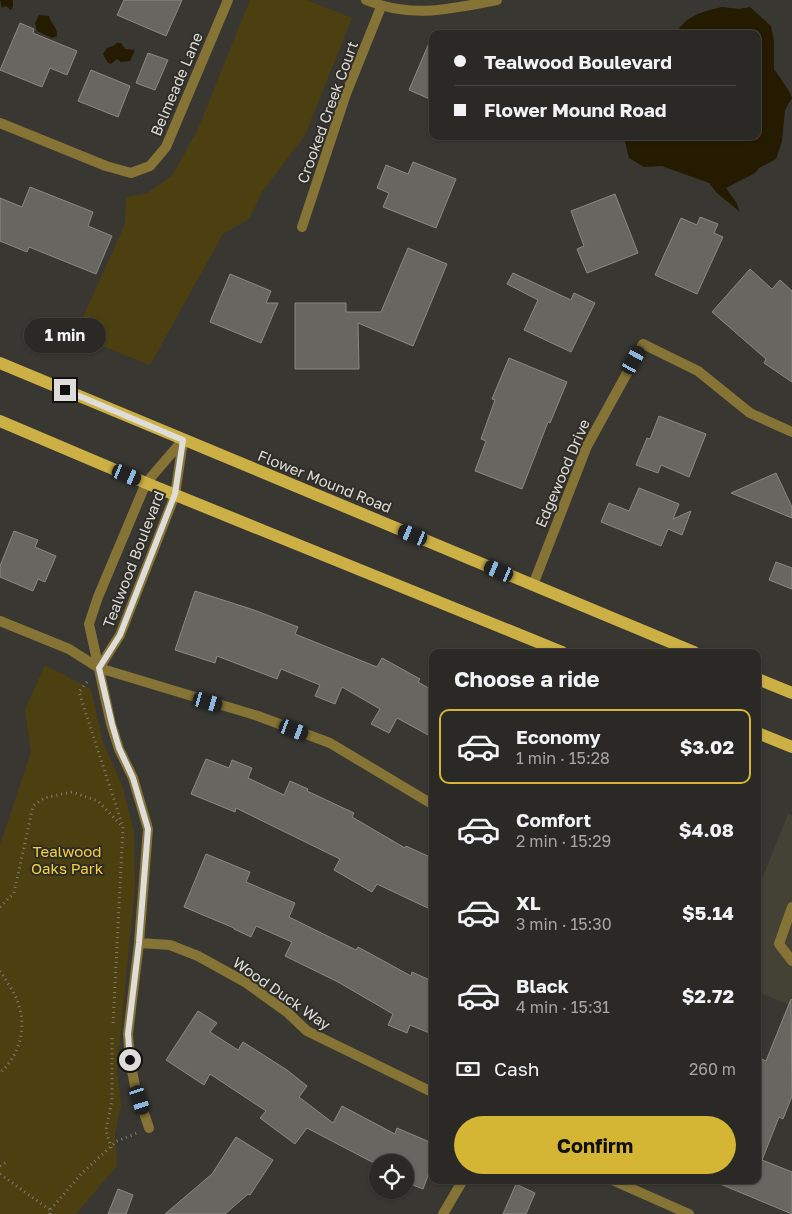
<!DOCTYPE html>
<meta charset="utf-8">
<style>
:root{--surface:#2a2925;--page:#32312d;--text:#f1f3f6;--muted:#a5a6a7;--line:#464542;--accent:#d5b534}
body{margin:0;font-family:"Golos Text",sans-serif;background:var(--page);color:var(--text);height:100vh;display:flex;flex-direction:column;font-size:19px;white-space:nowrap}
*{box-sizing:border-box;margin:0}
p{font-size:16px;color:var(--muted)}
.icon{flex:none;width:28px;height:28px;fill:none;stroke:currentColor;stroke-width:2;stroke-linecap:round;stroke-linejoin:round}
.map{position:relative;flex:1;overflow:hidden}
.sheet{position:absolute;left:429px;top:649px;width:332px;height:535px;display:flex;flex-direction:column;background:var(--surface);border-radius:10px;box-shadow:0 1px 4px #0004,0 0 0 1px var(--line)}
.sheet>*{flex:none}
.banner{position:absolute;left:429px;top:30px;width:332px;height:110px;border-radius:10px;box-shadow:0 1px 4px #0004,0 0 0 1px var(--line);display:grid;align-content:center;height:110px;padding:0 25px;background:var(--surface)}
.tools{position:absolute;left:369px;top:1154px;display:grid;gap:10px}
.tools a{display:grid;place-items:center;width:45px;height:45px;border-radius:50%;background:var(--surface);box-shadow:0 1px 4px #0004,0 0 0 1px var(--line);font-size:25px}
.end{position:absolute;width:22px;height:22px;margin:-11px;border:6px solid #deddd9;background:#111;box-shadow:0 0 0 2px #111}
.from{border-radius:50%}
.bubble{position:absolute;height:35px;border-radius:18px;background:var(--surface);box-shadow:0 1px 4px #0004,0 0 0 1px var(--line);font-size:16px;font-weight:700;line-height:35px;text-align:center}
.car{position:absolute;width:15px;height:30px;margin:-15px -8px;border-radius:6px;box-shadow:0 0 4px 1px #0007;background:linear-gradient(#222 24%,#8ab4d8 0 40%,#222 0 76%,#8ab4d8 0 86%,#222 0)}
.banner b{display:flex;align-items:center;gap:18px;height:48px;font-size:19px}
.banner b+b{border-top:1px solid var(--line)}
.banner i{width:12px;height:12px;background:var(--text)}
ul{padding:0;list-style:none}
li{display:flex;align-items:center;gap:15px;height:75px;margin:0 10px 8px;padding:0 15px;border:2px solid transparent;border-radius:10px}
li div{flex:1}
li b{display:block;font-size:19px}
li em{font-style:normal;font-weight:700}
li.active{border-color:var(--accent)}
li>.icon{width:45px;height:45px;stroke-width:1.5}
h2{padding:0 25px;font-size:22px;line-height:60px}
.pay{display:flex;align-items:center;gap:12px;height:55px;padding:0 25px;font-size:19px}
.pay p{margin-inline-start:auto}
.button{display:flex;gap:10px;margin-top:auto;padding:10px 25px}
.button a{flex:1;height:58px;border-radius:30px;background:var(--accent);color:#111;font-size:20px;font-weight:700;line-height:58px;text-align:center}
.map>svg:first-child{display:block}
.built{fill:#444135}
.green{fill:#4d4010}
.water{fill:#241b00}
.building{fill:#686660;stroke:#8b8982}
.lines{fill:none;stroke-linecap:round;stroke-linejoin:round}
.path{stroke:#7e7d78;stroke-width:3;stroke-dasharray:1 4;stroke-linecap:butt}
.lane{stroke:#857435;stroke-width:10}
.street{stroke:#857435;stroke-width:10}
.primary{stroke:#ccb045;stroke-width:12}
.route{stroke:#deddd9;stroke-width:6}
.labels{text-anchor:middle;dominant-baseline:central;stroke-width:4;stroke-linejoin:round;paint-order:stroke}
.street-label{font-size:15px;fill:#deddd9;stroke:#2e2d27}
.park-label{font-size:15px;fill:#f5d140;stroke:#2e2d27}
</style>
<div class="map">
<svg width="792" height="1214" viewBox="0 0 792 1214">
<rect width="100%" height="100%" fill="#383731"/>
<path class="built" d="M788,814L792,815V1006L758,992V889Z"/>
<path class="green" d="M250,0H307L352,18L305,135L262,192L249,219L223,234L150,365L75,335L125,224L126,197L147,193L172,176L198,129Z
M45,665L91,689L103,742L122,785L134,831L135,887L117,1071L121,1105L115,1134L117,1166L76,1214H0V845L31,752L25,710Z"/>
<path class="water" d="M0,0H13V6L11,10L6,6L2,8Z
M722,7L739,9L750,7L771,26L774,41V69L789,91L792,98L785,110L782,141L776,159L759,168L755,173L726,188L736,202L740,212L717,193L709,183L662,166L644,167L629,158L624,137L758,136V34H676C685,16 704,11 722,7Z
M39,15L49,16C50,23 58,27 57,36L52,38L37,31L35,23Z
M117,43H121L125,49L135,50L130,61L121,62L117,59L111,64L108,63L103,54L107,48L113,46Z"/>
<path class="building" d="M124,0H182L166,36L117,15Z
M20,23L34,29L33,33L77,51L67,75L50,68L42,87L0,70Z
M432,36V100L409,90Z
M148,53L168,60L155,90L136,83Z
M91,70L130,86L118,117L78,101Z
M413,162L456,179L436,228L383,207L389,193L377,188L386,165L408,174Z
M30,187L93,212L88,226L112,236L96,274L29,247L27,252L0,241V198L22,207Z
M615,194L638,253L587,273L577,249L584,246L571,211Z
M700,217L718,224L714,233L723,237L697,294L655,275L681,218L697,225Z
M408,248L447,264L413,346L358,323L359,369H295V303H346V312H381Z
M750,269L772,289L780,280L792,291V382L764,363L766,359L712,312Z
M513,273L571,300L574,293L595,303L571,352L524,330L538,300L507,284Z
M230,274L271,291L266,303H278L261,343L210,322Z
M509,358L567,382L550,423L548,422L522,489L475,471L486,441L481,439L495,400L492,399Z
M659,416L706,434L689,477L661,465L658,473L636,465L647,438L650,439Z
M776,473L792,507V518L731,493Z
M639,488L679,504L673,519L691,511L682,535L668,529L661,546L601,522L609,503L629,511Z
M14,531L38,540L35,547L56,556L45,582L38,579L33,591L0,577V566Z
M776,562L792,568V589L769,580Z
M195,591L254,610L298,627L295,634L377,667L382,658L420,679L418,682L432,690V737L397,718L389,733L371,724L380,709L342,687L335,704L315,696L320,685L281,669L277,679L217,656L215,663L175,650Z
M206,759L229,768L232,760L252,768L248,778L284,795L290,781L308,789L307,791L354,813L352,817L405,848L406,846L432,858V910L377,884L372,892L334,870L340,859L236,808L235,812L191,794Z
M206,854L250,872L246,882L295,903L289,917L356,950L358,947L411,976L412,972L432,981V1034L410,1025L407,1033L388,1025L393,1014L338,982L285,956L292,942L256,926L251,937L234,929V928L184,907Z
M791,999L792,1096L783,1119L779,1117L762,1160L792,1172V1214L713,1181L758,1180V1057L766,1061Z
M198,1011L217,1023L210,1032L238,1050L243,1042L287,1070L307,1086L299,1097L333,1123L342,1106L395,1134L397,1128L432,1143V1165L423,1189L405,1182V1162H372L307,1128L295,1144L260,1118L266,1111L210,1074L204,1085L166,1060Z
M236,1137L273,1160L250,1195L248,1194L225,1214H165L212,1174Z
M516,1184L535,1193L526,1214H503Z
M118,1189L133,1195L126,1214H108Z"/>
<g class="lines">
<path class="path" d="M87,682L79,692L123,827L113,1025
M0,907L14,893L33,806L44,798L72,792L98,801L121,825
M0,971C5,979 12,988 16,998C28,1024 21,1054 0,1073
M111,1148L106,1130L112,1100V1036
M0,1166L8,1161
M0,1174L50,1210
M50,1214V1210L83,1172L117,1141L137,1133"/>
<path class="lane" d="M792,907L779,944L792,961"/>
<path class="street" d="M366,0C411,19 451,9 497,0
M0,123L106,166L131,173L150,166L166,147L228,0
M302,227L346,94L381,7
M533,585L587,446L643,344L698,371L750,413L792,432
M0,621L69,649L99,668L258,716L330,743L432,804
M99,668L120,635L175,495L183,441
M139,943L170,945L198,956L245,982L288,1013L307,1031L432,1092
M149,1128L135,1086L130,1060L128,1034L139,943L148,829L133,778L119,749L111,724L89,624L98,597L146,483L183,440
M612,1180L689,1214
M443,1214L463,1180"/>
<path class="primary" d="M0,363L694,652
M0,421L146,483L562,652
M758,679L792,693
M758,733L792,747"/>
</g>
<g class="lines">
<path class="route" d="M65,390L183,440L175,494L120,635L99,668L112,724L119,748L133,778L148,829L139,943L128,1034L130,1060"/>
</g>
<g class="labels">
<g class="street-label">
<text transform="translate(176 84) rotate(-67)">Belmeade Lane</text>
<text transform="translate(327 112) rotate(-70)">Crooked Creek Court</text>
<text transform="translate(562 473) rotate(-67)">Edgewood Drive</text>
<text transform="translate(325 481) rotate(22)">Flower Mound Road</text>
<text transform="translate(133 559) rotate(-69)">Tealwood Boulevard</text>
<text transform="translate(282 993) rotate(35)">Wood Duck Way</text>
</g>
<g class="park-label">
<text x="67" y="851">Tealwood<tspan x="67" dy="17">Oaks Park</tspan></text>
</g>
</g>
</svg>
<div class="tools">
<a><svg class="icon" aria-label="locate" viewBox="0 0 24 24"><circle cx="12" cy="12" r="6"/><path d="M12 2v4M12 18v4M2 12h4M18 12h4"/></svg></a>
</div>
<i class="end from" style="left:130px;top:1060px"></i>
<i class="end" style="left:65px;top:390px"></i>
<div class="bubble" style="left:24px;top:318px;width:82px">1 min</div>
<i class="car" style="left:634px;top:360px;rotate:29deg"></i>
<i class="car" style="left:127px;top:475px;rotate:113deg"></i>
<i class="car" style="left:413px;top:535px;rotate:292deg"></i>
<i class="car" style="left:499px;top:571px;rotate:293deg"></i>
<i class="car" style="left:208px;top:702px;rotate:106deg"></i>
<i class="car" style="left:294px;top:730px;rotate:111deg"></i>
<i class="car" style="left:140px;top:1100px;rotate:162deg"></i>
<div class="banner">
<b><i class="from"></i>Tealwood Boulevard</b>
<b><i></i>Flower Mound Road</b>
</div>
<section class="sheet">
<h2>Choose a ride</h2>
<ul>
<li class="active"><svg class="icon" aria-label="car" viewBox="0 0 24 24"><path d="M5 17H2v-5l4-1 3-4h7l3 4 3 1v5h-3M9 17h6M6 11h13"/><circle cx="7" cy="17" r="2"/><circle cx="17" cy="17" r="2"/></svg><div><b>Economy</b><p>1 min · 15:28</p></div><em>$3.02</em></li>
<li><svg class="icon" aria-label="car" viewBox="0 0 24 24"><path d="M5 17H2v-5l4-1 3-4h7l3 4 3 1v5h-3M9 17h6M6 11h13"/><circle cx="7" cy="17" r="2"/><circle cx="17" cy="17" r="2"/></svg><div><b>Comfort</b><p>2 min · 15:29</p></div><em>$4.08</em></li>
<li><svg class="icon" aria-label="car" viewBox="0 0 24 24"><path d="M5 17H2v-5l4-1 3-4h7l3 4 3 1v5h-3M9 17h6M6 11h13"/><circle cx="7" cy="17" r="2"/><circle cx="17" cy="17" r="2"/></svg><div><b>XL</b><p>3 min · 15:30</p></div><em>$5.14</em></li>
<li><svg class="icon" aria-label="car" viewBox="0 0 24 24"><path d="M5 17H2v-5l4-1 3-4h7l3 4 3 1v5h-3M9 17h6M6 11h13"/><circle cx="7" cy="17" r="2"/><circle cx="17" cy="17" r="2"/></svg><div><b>Black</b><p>4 min · 15:31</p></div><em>$2.72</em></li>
</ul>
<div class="pay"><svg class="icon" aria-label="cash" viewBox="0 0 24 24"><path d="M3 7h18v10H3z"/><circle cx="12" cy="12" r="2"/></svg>Cash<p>260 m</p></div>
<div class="button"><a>Confirm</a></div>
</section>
</div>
